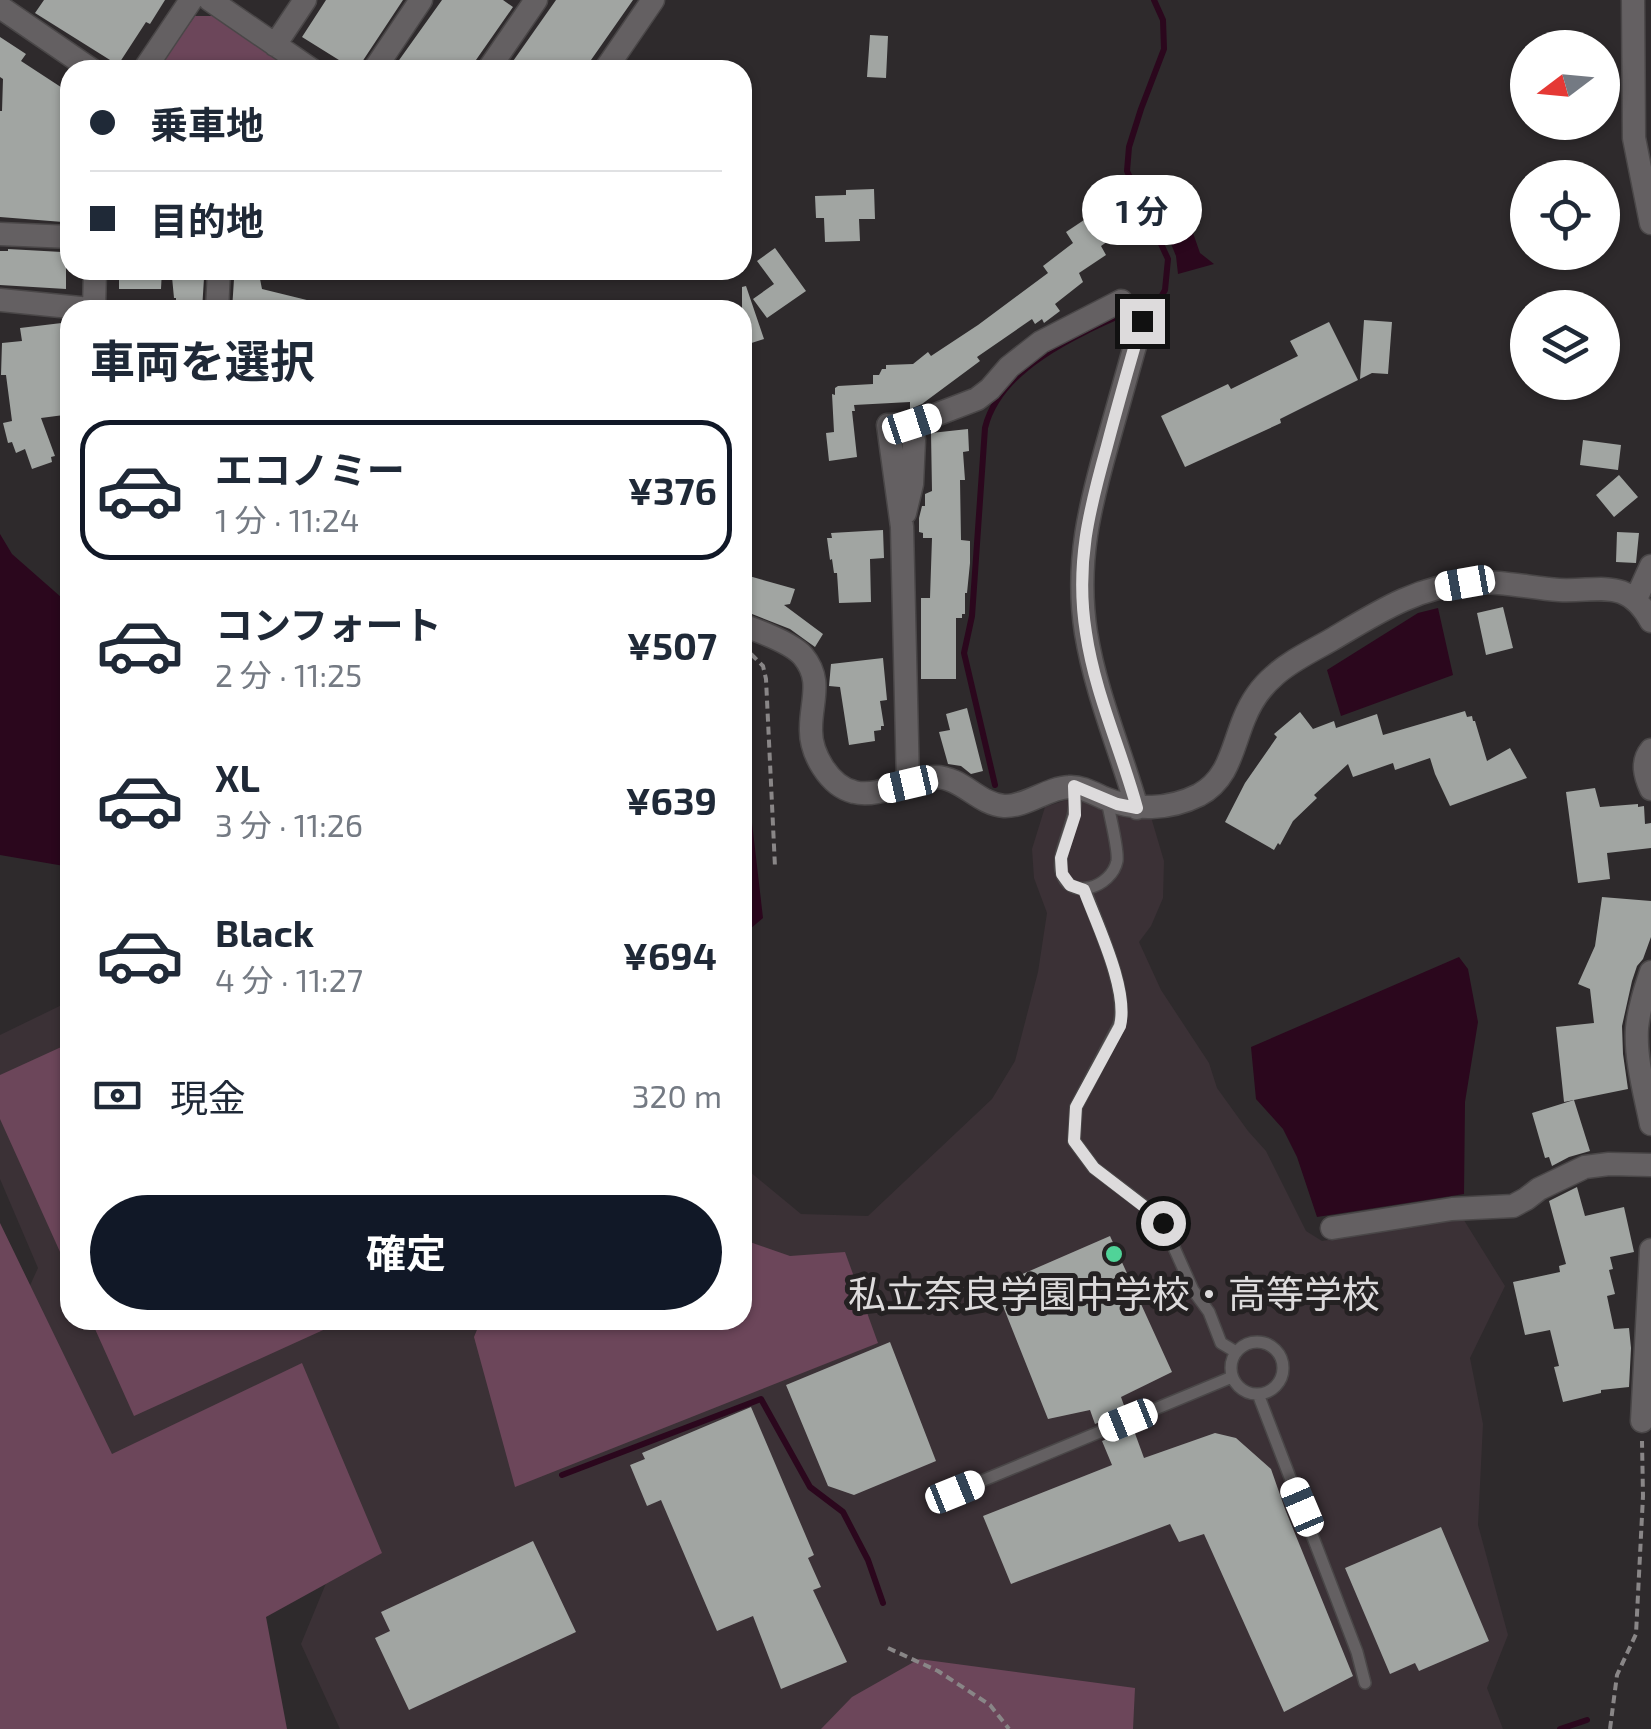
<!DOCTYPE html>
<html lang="ja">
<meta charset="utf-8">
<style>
:root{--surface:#fff;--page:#f6f6f7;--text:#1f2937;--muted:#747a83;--line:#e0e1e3;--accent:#111827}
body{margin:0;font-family:"Exo 2","Noto Sans JP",sans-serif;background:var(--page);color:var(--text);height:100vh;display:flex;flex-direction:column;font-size:38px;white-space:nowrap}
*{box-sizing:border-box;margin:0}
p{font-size:32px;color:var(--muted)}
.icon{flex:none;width:55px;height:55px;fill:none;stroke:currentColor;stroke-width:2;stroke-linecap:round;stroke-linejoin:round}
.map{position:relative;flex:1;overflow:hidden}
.details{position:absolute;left:60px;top:300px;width:692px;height:1030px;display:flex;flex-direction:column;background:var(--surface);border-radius:30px;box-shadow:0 2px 8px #0004}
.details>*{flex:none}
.guide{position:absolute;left:60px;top:60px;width:692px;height:220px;border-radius:30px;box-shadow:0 2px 8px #0004;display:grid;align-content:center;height:220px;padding:0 30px;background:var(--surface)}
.needle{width:65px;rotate:254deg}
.fabs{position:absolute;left:1510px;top:30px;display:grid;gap:20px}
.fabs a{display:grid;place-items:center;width:110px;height:110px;border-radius:50%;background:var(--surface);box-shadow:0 2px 8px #0004;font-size:50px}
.end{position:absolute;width:45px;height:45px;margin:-22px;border:12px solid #dddbdc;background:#111;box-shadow:0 0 0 5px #111}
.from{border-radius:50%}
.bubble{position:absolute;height:70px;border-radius:35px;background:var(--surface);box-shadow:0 2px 8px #0004;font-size:32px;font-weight:700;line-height:70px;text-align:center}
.car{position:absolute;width:30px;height:60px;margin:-30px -15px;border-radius:12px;box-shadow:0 0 8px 2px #0007;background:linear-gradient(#fff 24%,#345 0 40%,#fff 0 76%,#345 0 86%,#fff 0)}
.guide b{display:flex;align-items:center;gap:35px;height:95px;font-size:38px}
.guide b+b{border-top:2px solid var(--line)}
.guide i{width:25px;height:25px;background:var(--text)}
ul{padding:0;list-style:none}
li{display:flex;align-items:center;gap:30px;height:140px;margin:0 20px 15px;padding:0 10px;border:5px solid transparent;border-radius:30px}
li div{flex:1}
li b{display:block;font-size:38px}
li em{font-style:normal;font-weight:700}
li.selected{border-color:var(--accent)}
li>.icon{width:90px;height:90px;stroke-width:1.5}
h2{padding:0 30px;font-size:45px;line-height:120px}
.pay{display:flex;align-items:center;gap:25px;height:110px;padding:0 30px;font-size:38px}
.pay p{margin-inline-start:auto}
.button{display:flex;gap:20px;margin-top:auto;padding:20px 30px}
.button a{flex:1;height:115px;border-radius:60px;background:var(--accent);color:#fff;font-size:40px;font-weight:700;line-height:115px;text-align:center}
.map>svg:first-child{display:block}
.built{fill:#3b3136}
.green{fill:#6c465a}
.water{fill:#2b071d}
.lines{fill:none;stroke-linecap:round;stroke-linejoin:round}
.stream{stroke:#2b071d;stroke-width:6}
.building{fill:#a1a5a2}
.service-casing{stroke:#4a4748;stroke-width:14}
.minor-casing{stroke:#4a4748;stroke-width:25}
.path{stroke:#898687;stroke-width:4;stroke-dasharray:8 5;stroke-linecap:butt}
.service{stroke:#646062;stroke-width:11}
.minor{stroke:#646062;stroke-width:22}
.route{stroke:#dddbdc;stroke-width:12}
.poi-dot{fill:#50d398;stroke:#242122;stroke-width:4}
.labels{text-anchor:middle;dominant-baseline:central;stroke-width:10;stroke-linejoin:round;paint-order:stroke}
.poi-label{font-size:38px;fill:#dddbdc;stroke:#242122}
</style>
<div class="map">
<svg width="1651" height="1729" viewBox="0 0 1651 1729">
<rect width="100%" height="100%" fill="#2e2a2c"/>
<path class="built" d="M1066,800L1090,803L1113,813L1133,817H1151L1164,861L1163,898L1151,926L1139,942L1161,990L1209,1063L1217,1088L1248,1131L1266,1151L1306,1231L1322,1241L1462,1217L1505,1286L1470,1358L1483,1424L1478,1525L1508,1635L1487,1688L1503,1729H340L301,1644L343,1542L59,1501L21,1305L38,1268L0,1179V1035L70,1001V1320H742L743,1166L801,1214L868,1216L992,1099L1015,1061L1038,972L1047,913L1034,878L1032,849L1045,807Z"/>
<path class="green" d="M195,16H214L294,70H157Z
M70,1043V1274L0,1119V1075Z
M0,1223L112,1454L302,1363L382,1553L266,1617L287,1729H0Z
M743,1238L747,1241L790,1256L845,1252L878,1343L515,1487L474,1337L481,1320H742Z
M91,1320H343V1321L134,1416Z
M919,1659L1135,1688L1133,1729H821L852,1697Z"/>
<path class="water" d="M1193,233L1200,253L1214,264L1178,274L1176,256L1169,239Z
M0,534L12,554L70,605V867L0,855Z
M1438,608L1453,675L1341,716L1327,670L1418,613Z
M742,736L763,918L743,935H742Z
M1459,957L1468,969L1478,1022L1465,1102L1464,1194L1317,1217L1297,1157L1283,1129L1256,1099L1251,1047Z"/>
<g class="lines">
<path class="stream" d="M995,785L964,653L972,616L985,428C1002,358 1102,325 1161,297L1165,290L1168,259L1127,171L1129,147L1141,109L1164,49L1163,20L1154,0
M562,1475L761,1399L810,1487L843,1512L868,1560L883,1603
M1560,1729L1587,1720"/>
</g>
<path class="building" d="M44,0H165L150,24L146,22L118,65L35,13Z
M326,0H403L362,62L359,70H355L302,37Z
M442,0H503L513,7L469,70H443L430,62L424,70H392Z
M556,0H633L584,70H520L511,64Z
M870,35L888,36L886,78L867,77Z
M0,37L26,54L21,61L70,93V215H63V222L0,217V111H2L3,79L0,77Z
M874,189L875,219H859L860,241L825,242L824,218H816L815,196L846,195V190Z
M1093,214L1111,239L1101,246L1106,255L1079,273L1083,282L1055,304L1060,311L1044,323L1042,319L1035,324L1032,319L977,357L980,361L922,404L910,409V402L854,405L855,411H852L857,457L829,461L826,433L834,432L832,394L835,395V388L838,386L873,384V375H879L882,369H886V365L913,364L928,352L931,356L978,325L1048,273L1043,266L1073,243L1066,232Z
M775,248L806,291L767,318L753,299L774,284L757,261Z
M8,249L62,252V258H66V289L0,285V251H8Z
M119,270H162L161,289H119Z
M172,277L204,278L202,310H179L180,302H176V298H174Z
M234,279H260L262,289L319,303L318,310H232Z
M746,286L764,339L742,346V287Z
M1364,320L1392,322L1388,374L1372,373L1360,379Z
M70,322V400L65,401L64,415L41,418L55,456L51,457L52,462L32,469L25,449L16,453L12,442L8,443L3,423L12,421L6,375H1L2,343L22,341L20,328Z
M1329,322L1358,380L1280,419L1281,423L1185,467L1161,416L1228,384L1231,389L1298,356L1290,341Z
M968,429L969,451L963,452L965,480H960L961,540L970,541V563L967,593H965V614H962V618H956V679H921V598H930L932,538H923V533L919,532V518L922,506H925V494L932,491L931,433Z
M1583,440L1621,445L1618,470L1580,465Z
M1619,475L1638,497L1614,517L1596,495Z
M883,530L884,558L870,559L871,602L839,603L837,573H834L832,559L830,560L827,538H832L831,533Z
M1617,532L1639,533L1636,563L1616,562Z
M742,574L795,589L790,604L784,605L823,634L815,647L790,629L742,610Z
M1503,607L1513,648L1486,655L1477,613Z
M883,658L887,700L880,701L884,726H881V730L874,731L875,741L849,745L840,687L829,686L831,664Z
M967,708L983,771L971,774L961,766L948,764L939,732L950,730L946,714Z
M1465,711L1467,717L1472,716L1473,721H1475L1487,761L1510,748L1527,778L1450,806L1435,774L1430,758L1395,770L1393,763L1353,777L1348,764L1314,795L1317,798L1293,821L1280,845L1278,843L1274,850L1225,822L1245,783L1277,737L1274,734L1300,712L1313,729L1334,721L1336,728L1377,714L1383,735Z
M1595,788L1600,807L1638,804V807L1644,806L1645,824L1651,823V848L1607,853L1610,879L1578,883L1566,792Z
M1602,897L1651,901V937L1643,959L1637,966L1632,981L1622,1026L1623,1054L1628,1089L1564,1102L1556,1027L1594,1023L1590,989L1578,984L1595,946Z
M1574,1100L1590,1151L1569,1157L1552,1166L1549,1157L1545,1158L1532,1113Z
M1577,1187L1585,1216L1624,1207L1634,1252L1610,1257L1613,1269L1609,1270L1615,1294L1607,1296L1614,1329L1629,1328L1631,1348L1629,1387L1601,1390V1393L1563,1402L1554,1367L1559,1366L1550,1330L1525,1335L1513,1282L1560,1272L1559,1266L1566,1264L1549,1201Z
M1110,1236L1172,1372L1121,1397L1126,1411L1095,1424L1090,1410L1048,1419L995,1286Z
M890,1342L936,1461L854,1495L828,1486L786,1385Z
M751,1407L814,1555L808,1558L821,1587L813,1590L847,1662L781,1689L753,1616L717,1631L661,1500L647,1506L630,1465L645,1459L642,1453Z
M1133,1428L1144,1458L1215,1433L1236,1438L1271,1469L1285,1509L1353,1676L1284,1712L1204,1534L1179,1542L1170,1524L1011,1584L983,1516L1112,1465L1102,1441Z
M1441,1527L1489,1641L1419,1671L1415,1663L1390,1674L1345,1568Z
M533,1541L576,1632L409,1710L375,1638L390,1631L381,1612Z"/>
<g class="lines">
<defs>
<path id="service" d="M1074,786C1081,819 1057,846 1061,870C1068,903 1112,887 1117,861C1119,849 1109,814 1107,799
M1085,890C1097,925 1129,990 1119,1025L1076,1107L1074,1141L1094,1168L1151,1211L1163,1223L1193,1290L1209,1312L1221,1343L1236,1352
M1231 1368a26 26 0 1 1 52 0a26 26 0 1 1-52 0Z
M1258,1394L1357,1652L1365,1683
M955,1492L1232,1377"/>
<path id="minor" d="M210,0L312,70
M1633,0L1634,138L1651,223
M0,7L92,70
M275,45L305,0
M144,70L191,0
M374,70L421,0
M488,70L536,0
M605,70L653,0
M0,234L70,237
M0,300L100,310
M94,309L95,270
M217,310L219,270
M905,513L912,484L914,440
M1636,599L1651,566
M742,625C759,631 792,643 803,656C823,680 811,701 811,728C810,753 829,786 854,792C880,799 909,777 935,777C962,777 978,804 1004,806C1026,807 1047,788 1069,787C1081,786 1093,793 1104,798C1135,811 1169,810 1199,795C1229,779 1232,748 1244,719C1250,704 1261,687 1274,676C1290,661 1312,651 1331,640C1375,614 1417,586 1469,583C1500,580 1529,588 1559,590C1601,592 1627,577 1651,621
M1651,750C1641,762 1645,776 1651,789
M908,784L902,527L888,425L912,424L977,399L990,389L1009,367L1041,342L1121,301
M1137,808C1120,749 1096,694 1086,633C1075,562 1090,505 1109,438C1120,399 1131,360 1142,321
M1651,972C1645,990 1639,1008 1637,1028C1635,1059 1645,1094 1651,1124
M1332,1228L1452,1209L1513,1206L1526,1199L1539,1189L1585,1167L1609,1164L1651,1165
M1642,1421L1651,1250"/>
</defs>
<use href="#service" class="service-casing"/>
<use href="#minor" class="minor-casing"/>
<path class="path" d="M751,654L763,666L766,679L775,867
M888,1648L938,1671L990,1705L1009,1729
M1610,1729L1617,1675L1636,1634L1643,1496L1642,1441"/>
<use href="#service" class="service"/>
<use href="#minor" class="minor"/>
</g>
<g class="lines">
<path class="route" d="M1142,321C1130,362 1118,404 1107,446C1089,510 1075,565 1086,633C1095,694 1121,749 1137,808L1117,804L1074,786L1075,815L1061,858L1062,874L1070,885L1084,890C1097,925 1129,990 1120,1026L1076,1107L1074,1141L1094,1168L1150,1211L1163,1223"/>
</g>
<circle class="poi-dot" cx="1114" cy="1254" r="10"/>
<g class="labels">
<g class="poi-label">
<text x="1114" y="1293">私立奈良学園中学校・高等学校</text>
</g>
</g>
</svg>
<div class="fabs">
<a><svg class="needle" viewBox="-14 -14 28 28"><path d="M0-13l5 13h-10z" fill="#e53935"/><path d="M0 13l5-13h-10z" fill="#747a83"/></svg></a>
<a><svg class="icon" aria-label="locate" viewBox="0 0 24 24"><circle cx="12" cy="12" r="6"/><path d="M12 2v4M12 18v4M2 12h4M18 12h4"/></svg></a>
<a><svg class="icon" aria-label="layers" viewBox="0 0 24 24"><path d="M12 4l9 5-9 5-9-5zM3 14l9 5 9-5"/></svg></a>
</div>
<i class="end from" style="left:1163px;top:1223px"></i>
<i class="end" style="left:1142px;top:321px"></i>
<div class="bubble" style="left:1082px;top:175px;width:120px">1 分</div>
<i class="car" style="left:912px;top:424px;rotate:72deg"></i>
<i class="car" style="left:1465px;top:583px;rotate:260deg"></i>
<i class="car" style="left:908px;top:784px;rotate:257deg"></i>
<i class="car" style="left:1128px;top:1420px;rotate:248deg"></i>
<i class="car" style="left:955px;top:1492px;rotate:68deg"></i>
<i class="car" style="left:1302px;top:1507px;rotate:337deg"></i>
<div class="guide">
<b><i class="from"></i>乗車地</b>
<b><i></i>目的地</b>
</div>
<section class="details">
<h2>車両を選択</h2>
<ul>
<li class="selected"><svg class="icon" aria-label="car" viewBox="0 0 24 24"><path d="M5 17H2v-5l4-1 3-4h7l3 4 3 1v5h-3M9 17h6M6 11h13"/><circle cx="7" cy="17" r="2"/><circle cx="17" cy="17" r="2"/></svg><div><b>エコノミー</b><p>1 分 · 11:24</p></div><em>¥376</em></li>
<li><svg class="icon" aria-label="car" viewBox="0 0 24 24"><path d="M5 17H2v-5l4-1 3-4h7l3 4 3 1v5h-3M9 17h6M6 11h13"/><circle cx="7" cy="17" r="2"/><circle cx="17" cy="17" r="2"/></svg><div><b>コンフォート</b><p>2 分 · 11:25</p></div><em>¥507</em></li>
<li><svg class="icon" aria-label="car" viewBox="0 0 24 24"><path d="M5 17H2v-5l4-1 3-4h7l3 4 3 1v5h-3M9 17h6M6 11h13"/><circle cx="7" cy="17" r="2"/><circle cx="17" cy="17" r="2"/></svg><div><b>XL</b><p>3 分 · 11:26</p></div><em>¥639</em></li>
<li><svg class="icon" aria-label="car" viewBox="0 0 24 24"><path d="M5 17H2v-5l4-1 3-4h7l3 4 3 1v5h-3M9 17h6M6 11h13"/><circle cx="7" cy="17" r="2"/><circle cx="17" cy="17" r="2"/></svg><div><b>Black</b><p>4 分 · 11:27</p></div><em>¥694</em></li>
</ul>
<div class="pay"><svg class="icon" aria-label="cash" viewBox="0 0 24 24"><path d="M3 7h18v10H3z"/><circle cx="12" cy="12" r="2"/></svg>現金<p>320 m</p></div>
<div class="button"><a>確定</a></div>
</section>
</div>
